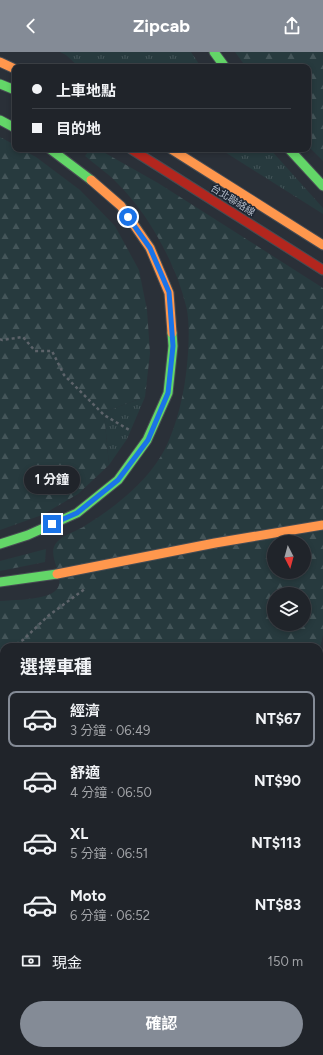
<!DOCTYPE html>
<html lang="zh-TW">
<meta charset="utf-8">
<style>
:root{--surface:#20242a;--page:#2d3036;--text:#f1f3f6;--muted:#a2a4a8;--line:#3d4147;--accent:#848b96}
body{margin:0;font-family:Figtree,"Noto Sans TC",sans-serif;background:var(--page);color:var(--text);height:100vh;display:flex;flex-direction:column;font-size:15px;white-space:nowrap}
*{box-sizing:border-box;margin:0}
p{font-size:13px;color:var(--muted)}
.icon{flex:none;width:22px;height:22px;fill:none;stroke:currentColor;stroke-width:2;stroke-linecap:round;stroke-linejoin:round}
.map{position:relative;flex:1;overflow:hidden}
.side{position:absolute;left:0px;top:591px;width:323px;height:412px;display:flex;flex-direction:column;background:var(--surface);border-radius:12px 12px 0 0;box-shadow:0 2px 6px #0003,0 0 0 1px var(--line)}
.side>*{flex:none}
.hud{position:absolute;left:12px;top:12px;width:299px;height:88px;border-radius:8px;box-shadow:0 2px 6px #0003,0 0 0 1px var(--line);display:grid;align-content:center;height:88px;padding:0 20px;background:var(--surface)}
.needle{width:26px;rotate:174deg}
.tools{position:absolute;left:267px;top:483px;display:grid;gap:8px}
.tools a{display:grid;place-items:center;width:44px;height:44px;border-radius:50%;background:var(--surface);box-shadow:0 2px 6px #0003,0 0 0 1px var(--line);font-size:20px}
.end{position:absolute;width:18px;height:18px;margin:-9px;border:5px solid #1a73e8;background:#fff;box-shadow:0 0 0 2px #fff}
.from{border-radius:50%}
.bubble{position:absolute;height:28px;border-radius:14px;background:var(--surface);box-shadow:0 2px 6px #0003,0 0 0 1px var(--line);font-size:13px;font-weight:700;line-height:28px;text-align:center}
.hud b{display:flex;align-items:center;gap:14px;height:38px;font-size:15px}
.hud b+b{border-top:1px solid var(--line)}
.hud i{width:10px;height:10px;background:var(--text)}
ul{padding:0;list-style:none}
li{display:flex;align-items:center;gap:12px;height:56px;margin:0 8px 6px;padding:0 12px;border:2px solid transparent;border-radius:8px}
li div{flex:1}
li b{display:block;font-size:15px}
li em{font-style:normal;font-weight:700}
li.current{border-color:var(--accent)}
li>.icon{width:36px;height:36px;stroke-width:1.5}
h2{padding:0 20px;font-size:18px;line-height:48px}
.pay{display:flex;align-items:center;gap:10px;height:44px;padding:0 20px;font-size:15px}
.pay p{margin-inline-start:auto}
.cta{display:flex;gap:8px;margin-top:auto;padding:8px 20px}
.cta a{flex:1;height:46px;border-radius:24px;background:var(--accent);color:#fff;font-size:16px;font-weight:700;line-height:46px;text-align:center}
header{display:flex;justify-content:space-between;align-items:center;height:52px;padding:0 20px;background:var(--accent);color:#fff;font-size:18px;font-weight:700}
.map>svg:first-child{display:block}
.grass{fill:url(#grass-tufts)}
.forest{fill:url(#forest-firs);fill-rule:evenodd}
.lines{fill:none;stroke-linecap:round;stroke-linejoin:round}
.fast-casing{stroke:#474c53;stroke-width:11}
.slow-casing{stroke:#474c53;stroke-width:11}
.jam-casing{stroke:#474c53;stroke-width:11}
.path{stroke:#5d636a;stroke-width:2.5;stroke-dasharray:3 3;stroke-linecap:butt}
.fast{stroke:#63d668;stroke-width:9}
.slow{stroke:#ff974d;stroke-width:9}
.jam{stroke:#b3261e;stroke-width:9}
.slow-bridge-casing{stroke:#474c53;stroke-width:11;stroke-linecap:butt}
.slow-bridge{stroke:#ff974d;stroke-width:9}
.route{stroke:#1a73e8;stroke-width:5}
.labels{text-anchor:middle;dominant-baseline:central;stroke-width:3;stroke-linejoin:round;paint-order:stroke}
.street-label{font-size:10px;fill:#b4bcc9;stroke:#1d2633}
</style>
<header><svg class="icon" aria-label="back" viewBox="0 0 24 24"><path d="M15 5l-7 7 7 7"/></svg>Zipcab<svg class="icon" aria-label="share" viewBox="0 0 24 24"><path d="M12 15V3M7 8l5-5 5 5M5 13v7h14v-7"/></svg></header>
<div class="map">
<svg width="323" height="1003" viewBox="0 0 323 1003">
<defs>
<pattern id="grass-tufts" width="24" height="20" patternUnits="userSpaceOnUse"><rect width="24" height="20" fill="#273a3e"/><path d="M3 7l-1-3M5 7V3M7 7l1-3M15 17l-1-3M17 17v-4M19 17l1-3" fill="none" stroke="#445559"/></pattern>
<pattern id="forest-firs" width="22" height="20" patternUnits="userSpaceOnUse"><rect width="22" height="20" fill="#273a3e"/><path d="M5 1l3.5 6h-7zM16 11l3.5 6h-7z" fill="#445559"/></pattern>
</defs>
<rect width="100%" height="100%" fill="#2a3038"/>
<path class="grass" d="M60,0H191L201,15H79L66,3Z
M220,97H270L323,156V162Z
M145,345L127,387L109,413L104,360Z"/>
<path class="forest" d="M235,0H323V109L308,94V15H246Z
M0,85L15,93V97H21L36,105L80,138L115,174L139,218L147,258L150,301L145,345L104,360L109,413L78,442L42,463L0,478Z
M90,97H98L158,131L323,236V583L319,600V595H4V978L0,981V549C14,548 31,548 45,544C78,535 42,505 57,490C64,482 78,479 86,473C114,456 144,432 161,404C173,385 182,351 185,329C188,310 191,272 186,254C176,212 148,161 117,131C108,121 95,113 85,104ZM274,490H304V520H274ZM274,542H304V572H274Z
M46,497L45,510L0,519V509Z"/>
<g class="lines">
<defs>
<path id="fast" d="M214,0L225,15
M0,32L15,38
M0,68L15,76
M50,97L91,128
M289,97L323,134
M0,492L28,483L77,461L118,428L147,388L168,341L173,294L172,281
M0,530L57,522"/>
<path id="slow" d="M0,10L15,17
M171,97L323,193
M91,128L121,154L150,196L169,241L172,281"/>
<path id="jam" d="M131,97L323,218"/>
</defs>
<use href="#fast" class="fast-casing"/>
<use href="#slow" class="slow-casing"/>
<use href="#jam" class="jam-casing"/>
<path class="path" d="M0,287L2,288L23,285L35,299H52L64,323L104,363L131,379
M11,595L23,588L48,564L86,536
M0,600L4,598
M319,934L323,926
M248,1003L252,999
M285,1003L286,999"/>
<use href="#fast" class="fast"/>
<use href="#slow" class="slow"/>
<use href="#jam" class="jam"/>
<defs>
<path id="slow-bridge" d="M57,522L215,491L323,473"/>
</defs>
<use href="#slow-bridge" class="slow-bridge-casing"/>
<use href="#slow-bridge" class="slow-bridge"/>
</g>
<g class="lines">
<path class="route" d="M52,472L77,461L118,428L148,388L168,341L173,294L169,240L150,196L128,165"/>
</g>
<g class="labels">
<g class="street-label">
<text transform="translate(233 148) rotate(32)">台北聯絡線</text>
</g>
</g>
</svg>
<div class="tools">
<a><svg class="needle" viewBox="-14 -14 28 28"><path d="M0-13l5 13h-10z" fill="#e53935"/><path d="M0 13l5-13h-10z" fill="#a2a4a8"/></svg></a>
<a><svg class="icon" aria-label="layers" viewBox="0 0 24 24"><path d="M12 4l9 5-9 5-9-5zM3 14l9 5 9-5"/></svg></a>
</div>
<i class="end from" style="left:128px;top:165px"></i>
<i class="end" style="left:52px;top:472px"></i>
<div class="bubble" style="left:24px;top:414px;width:56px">1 分鐘</div>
<div class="hud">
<b><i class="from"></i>上車地點</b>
<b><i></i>目的地</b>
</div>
<section class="side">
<h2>選擇車種</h2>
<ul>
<li class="current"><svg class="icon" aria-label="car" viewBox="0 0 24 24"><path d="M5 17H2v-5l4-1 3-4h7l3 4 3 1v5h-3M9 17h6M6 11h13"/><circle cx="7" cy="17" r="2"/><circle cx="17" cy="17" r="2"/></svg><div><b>經濟</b><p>3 分鐘 · 06:49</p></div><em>NT$67</em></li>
<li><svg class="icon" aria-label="car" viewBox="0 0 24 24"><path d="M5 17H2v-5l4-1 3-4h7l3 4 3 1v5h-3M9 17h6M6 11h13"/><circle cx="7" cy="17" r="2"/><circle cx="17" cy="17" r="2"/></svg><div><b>舒適</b><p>4 分鐘 · 06:50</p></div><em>NT$90</em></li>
<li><svg class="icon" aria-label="car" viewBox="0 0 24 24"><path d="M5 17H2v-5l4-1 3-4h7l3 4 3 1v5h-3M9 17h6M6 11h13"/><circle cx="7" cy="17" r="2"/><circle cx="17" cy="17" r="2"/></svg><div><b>XL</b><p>5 分鐘 · 06:51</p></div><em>NT$113</em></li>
<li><svg class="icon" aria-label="car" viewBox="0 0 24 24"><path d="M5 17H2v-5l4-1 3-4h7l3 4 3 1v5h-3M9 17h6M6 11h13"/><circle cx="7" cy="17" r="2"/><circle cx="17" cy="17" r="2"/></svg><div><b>Moto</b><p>6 分鐘 · 06:52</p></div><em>NT$83</em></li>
</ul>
<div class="pay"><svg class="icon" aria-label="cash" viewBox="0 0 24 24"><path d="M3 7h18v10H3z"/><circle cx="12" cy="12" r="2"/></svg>現金<p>150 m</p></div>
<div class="cta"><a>確認</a></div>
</section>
</div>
